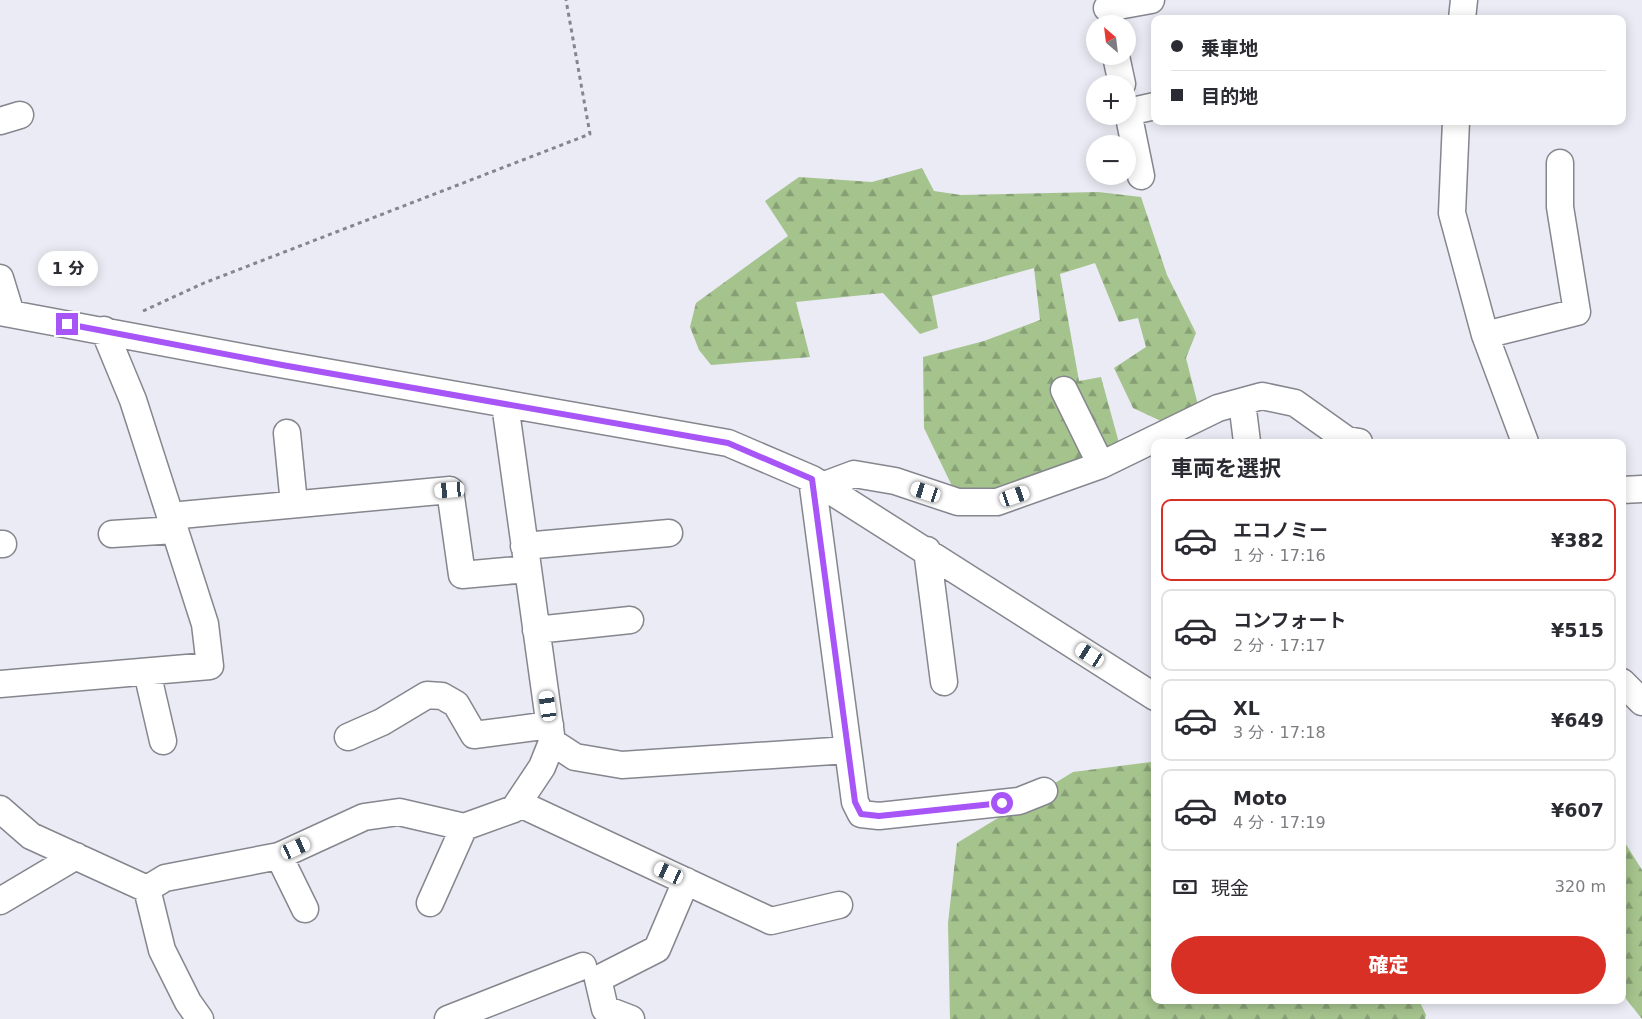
<!DOCTYPE html>
<html lang="ja">
<meta charset="utf-8">
<style>
:root{--surface:#fff;--page:#f2f2f3;--text:#2b2b33;--muted:#7c7c81;--line:#e1e1e2;--accent:#d93025}
body{margin:0;font-family:"DejaVu Sans","Noto Sans JP",sans-serif;background:var(--page);color:var(--text);height:100vh;display:flex;flex-direction:column;font-size:19px;white-space:nowrap}
*{box-sizing:border-box;margin:0}
p{font-size:16px;color:var(--muted)}
.icon{flex:none;width:28px;height:28px;fill:none;stroke:currentColor;stroke-width:2;stroke-linecap:round;stroke-linejoin:round}
.map{position:relative;flex:1;overflow:hidden}
.panel{position:absolute;left:1151px;top:439px;width:475px;height:565px;display:flex;flex-direction:column;background:var(--surface);border-radius:10px;box-shadow:0 2px 12px #0003}
.panel>*{flex:none}
.banner{position:absolute;left:1151px;top:15px;width:475px;height:110px;border-radius:10px;box-shadow:0 2px 12px #0003;display:grid;align-content:center;height:110px;padding:0 20px;background:var(--surface)}
.needle{width:32px;rotate:332deg}
.tools{position:absolute;left:1086px;top:15px;display:grid;gap:10px}
.tools a{display:grid;place-items:center;width:50px;height:50px;border-radius:50%;background:var(--surface);box-shadow:0 2px 12px #0003;font-size:25px}
.end{position:absolute;width:22px;height:22px;margin:-11px;border:6px solid #a855f7;background:#fff;box-shadow:0 0 0 2px #fff}
.from{border-radius:50%}
.bubble{position:absolute;height:35px;border-radius:18px;background:var(--surface);box-shadow:0 2px 12px #0003;font-size:16px;font-weight:800;line-height:35px;text-align:center}
.car{position:absolute;width:15px;height:30px;margin:-15px -8px;border-radius:6px;box-shadow:0 0 4px 1px #0007;background:linear-gradient(#fff 24%,#345 0 40%,#fff 0 76%,#345 0 86%,#fff 0)}
.banner b{display:flex;align-items:center;gap:18px;height:48px;font-size:19px}
.banner b+b{border-top:1px solid var(--line)}
.banner i{width:12px;height:12px;background:var(--text)}
ul{padding:0;list-style:none}
li{display:flex;align-items:center;gap:15px;height:82px;margin:0 10px 8px;padding:0 10px;border:2px solid var(--line);border-radius:10px}
li div{flex:1}
li b{display:block;font-size:19px}
li em{font-style:normal;font-weight:800}
li.selected{border-color:var(--accent)}
li>.icon{width:45px;height:45px;stroke-width:1.5}
h2{padding:0 20px;font-size:22px;line-height:60px}
.pay{display:flex;align-items:center;gap:12px;height:55px;padding:0 20px;font-size:19px}
.pay p{margin-inline-start:auto}
.cta{display:flex;gap:10px;margin-top:auto;padding:10px 20px}
.cta a{flex:1;height:58px;border-radius:30px;background:var(--accent);color:#fff;font-size:20px;font-weight:800;line-height:58px;text-align:center}
.map>svg:first-child{display:block}
.forest{fill:url(#forest-firs)}
.lines{fill:none;stroke-linecap:round;stroke-linejoin:round}
.minor-casing{stroke:#85868e;stroke-width:29}
.path{stroke:#85868b;stroke-width:3;stroke-dasharray:4 4;stroke-linecap:butt}
.minor{stroke:#fff;stroke-width:26}
.route{stroke:#a855f7;stroke-width:6}
</style>
<div class="map">
<svg width="1642" height="1019" viewBox="0 0 1642 1019">
<defs>
<pattern id="forest-firs" width="22" height="20" patternUnits="userSpaceOnUse" patternTransform="scale(1.25)"><rect width="22" height="20" fill="#a5c38d"/><path d="M5 1l3.5 6h-7zM16 11l3.5 6h-7z" fill="#869f74"/></pattern>
</defs>
<rect width="100%" height="100%" fill="#eaebf4"/>
<path class="forest" d="M922,168L934,191L961,195L1098,192L1141,197L1167,275L1196,333L1186,358L1198,405L1163,422L1133,408L1114,368L1146,347L1138,318L1119,322L1095,263L1060,274L1079,381L1101,377L1119,443L991,491L953,488L924,428L923,357L984,341L1040,320L1034,268L932,296L938,328L920,334L883,293L796,302L810,357L711,365L699,350L690,327L696,303L788,236L765,201L799,177L872,182Z
M1151,762L1155,763V1000H1419L1426,1015L1425,1019H950L948,923L957,843L1073,772Z
M1622,838L1642,870V1019L1623,995Z"/>
<g class="lines">
<defs>
<path id="minor" d="M1107,8L1151,0
M1462,19L1464,0
M1116,56L1122,84
M1128,112L1141,176
M1128,112L1155,106
M0,121L20,115
M1456,121L1452,213L1485,335L1525,442
M0,278L11,314
M0,312L263,361L728,443L812,479L1155,697
M1485,335L1577,312L1560,207V163
M1064,390L1101,465
M1242,402L1247,442
M505,404L528,569
M287,433L294,504
M812,479L855,802L861,814L879,816L1019,801L1044,791
M822,486L854,474L895,481L958,502H997L1101,465L1218,408L1262,396L1295,403L1347,440L1359,442
M1622,490L1642,489
M170,516L450,490L462,575L528,569L552,742L542,767L514,809L464,827L430,903
M112,534L175,530
M0,544H3
M524,546L669,533
M927,550L944,682
M536,630L630,620
M147,672L163,741
M1622,682L1642,702
M0,684L210,666L205,624L133,400L104,330
M348,737L382,722L427,695L442,696L456,704L474,735L550,725
M552,742L575,757L622,765L848,750
M518,803L771,921L839,905
M0,809L31,836L147,889L162,950L188,1002L200,1019
M279,856L364,817L399,812L464,827
M147,889L165,878L279,856L305,909
M0,901L76,856
M448,1019L583,966
M631,1019L605,1009L598,979L657,949L686,881"/>
</defs>
<use href="#minor" class="minor-casing"/>
<path class="path" d="M143,311L204,283L590,134L566,0"/>
<use href="#minor" class="minor"/>
</g>
<g class="lines">
<path class="route" d="M67,324L282,365L728,443L812,479L855,802L861,814L879,816L1002,803"/>
</g>
</svg>
<div class="tools">
<a><svg class="needle" viewBox="-14 -14 28 28"><path d="M0-13l5 13h-10z" fill="#e53935"/><path d="M0 13l5-13h-10z" fill="#7c7c81"/></svg></a>
<a>+</a>
<a>−</a>
</div>
<i class="end from" style="left:1002px;top:803px"></i>
<i class="end" style="left:67px;top:324px"></i>
<div class="bubble" style="left:38px;top:251px;width:60px">1 分</div>
<i class="car" style="left:450px;top:490px;rotate:265deg"></i>
<i class="car" style="left:926px;top:492px;rotate:288deg"></i>
<i class="car" style="left:1015px;top:496px;rotate:71deg"></i>
<i class="car" style="left:1090px;top:655px;rotate:303deg"></i>
<i class="car" style="left:548px;top:706px;rotate:352deg"></i>
<i class="car" style="left:296px;top:848px;rotate:65deg"></i>
<i class="car" style="left:669px;top:873px;rotate:295deg"></i>
<div class="banner">
<b><i class="from"></i>乗車地</b>
<b><i></i>目的地</b>
</div>
<section class="panel">
<h2>車両を選択</h2>
<ul>
<li class="selected"><svg class="icon" aria-label="car" viewBox="0 0 24 24"><path d="M5 17H2v-5l4-1 3-4h7l3 4 3 1v5h-3M9 17h6M6 11h13"/><circle cx="7" cy="17" r="2"/><circle cx="17" cy="17" r="2"/></svg><div><b>エコノミー</b><p>1 分 · 17:16</p></div><em>¥382</em></li>
<li><svg class="icon" aria-label="car" viewBox="0 0 24 24"><path d="M5 17H2v-5l4-1 3-4h7l3 4 3 1v5h-3M9 17h6M6 11h13"/><circle cx="7" cy="17" r="2"/><circle cx="17" cy="17" r="2"/></svg><div><b>コンフォート</b><p>2 分 · 17:17</p></div><em>¥515</em></li>
<li><svg class="icon" aria-label="car" viewBox="0 0 24 24"><path d="M5 17H2v-5l4-1 3-4h7l3 4 3 1v5h-3M9 17h6M6 11h13"/><circle cx="7" cy="17" r="2"/><circle cx="17" cy="17" r="2"/></svg><div><b>XL</b><p>3 分 · 17:18</p></div><em>¥649</em></li>
<li><svg class="icon" aria-label="car" viewBox="0 0 24 24"><path d="M5 17H2v-5l4-1 3-4h7l3 4 3 1v5h-3M9 17h6M6 11h13"/><circle cx="7" cy="17" r="2"/><circle cx="17" cy="17" r="2"/></svg><div><b>Moto</b><p>4 分 · 17:19</p></div><em>¥607</em></li>
</ul>
<div class="pay"><svg class="icon" aria-label="cash" viewBox="0 0 24 24"><path d="M3 7h18v10H3z"/><circle cx="12" cy="12" r="2"/></svg>現金<p>320 m</p></div>
<div class="cta"><a>確定</a></div>
</section>
</div>
